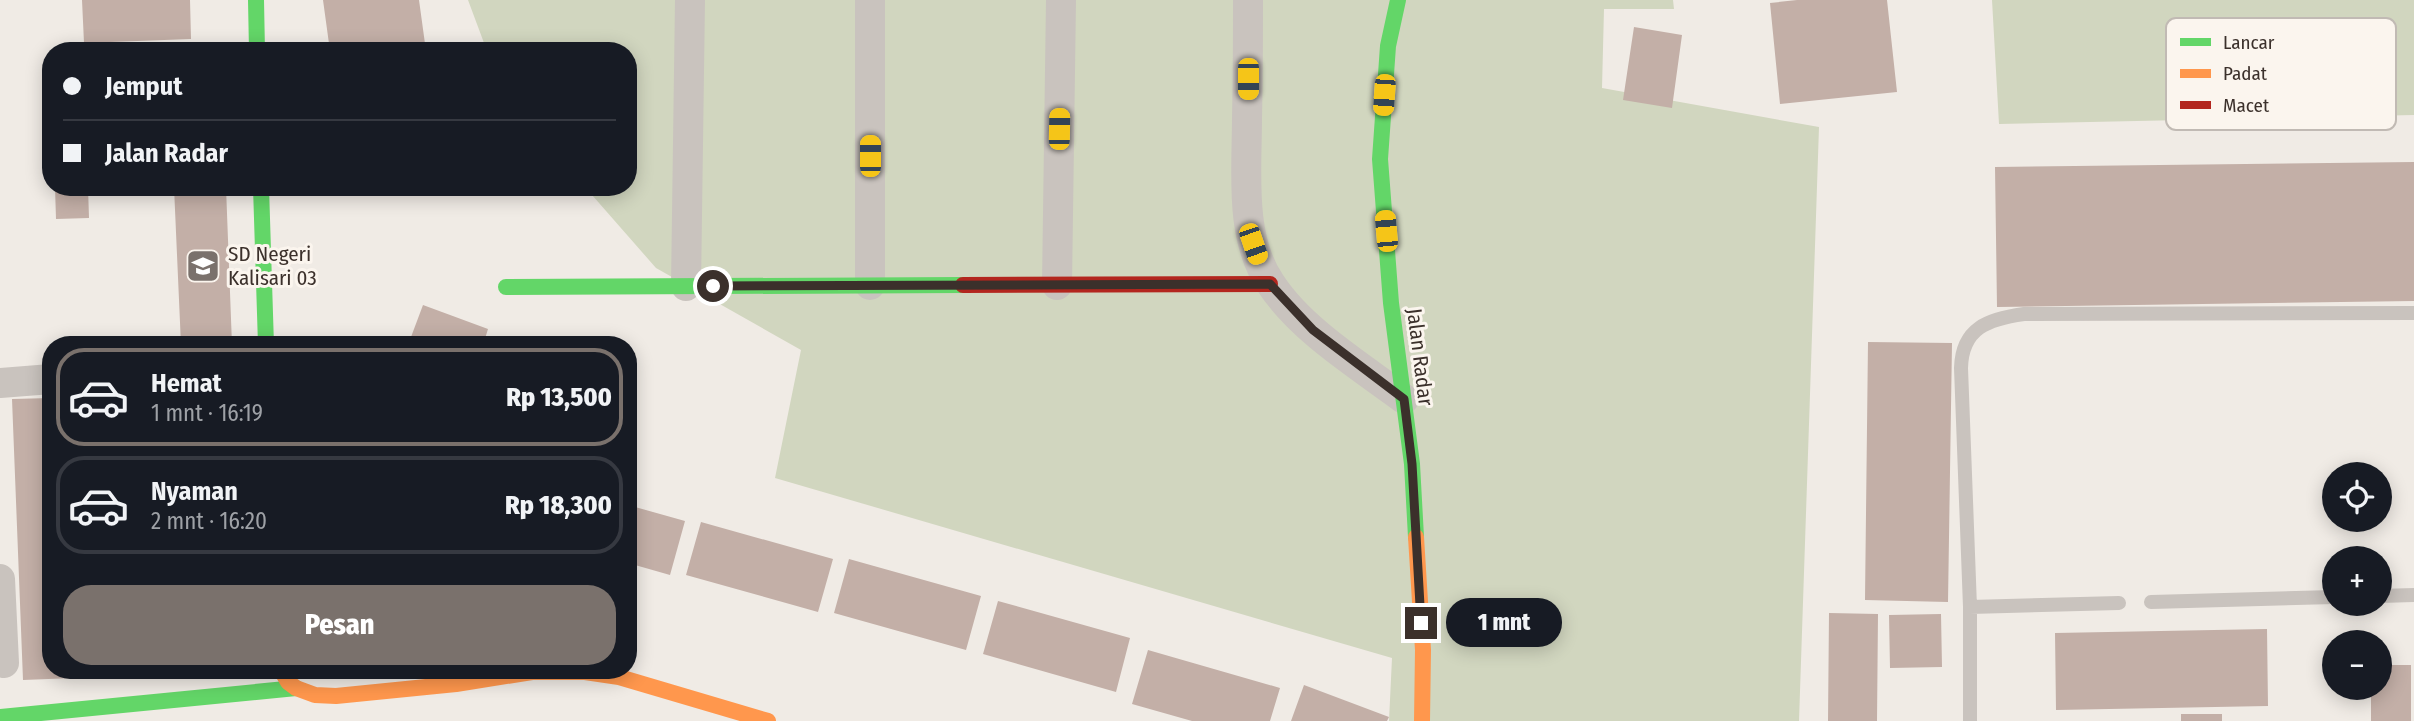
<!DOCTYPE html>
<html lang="id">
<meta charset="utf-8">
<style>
:root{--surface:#171b24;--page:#242831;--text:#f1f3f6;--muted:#9ea1a6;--line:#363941;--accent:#7a716c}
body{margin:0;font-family:"Fira Sans Condensed",sans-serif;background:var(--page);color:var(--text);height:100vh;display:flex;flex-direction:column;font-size:26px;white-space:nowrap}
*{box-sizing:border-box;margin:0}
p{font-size:23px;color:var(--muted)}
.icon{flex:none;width:38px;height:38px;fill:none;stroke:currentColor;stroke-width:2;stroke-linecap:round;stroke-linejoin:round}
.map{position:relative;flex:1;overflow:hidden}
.side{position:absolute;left:42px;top:336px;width:595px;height:343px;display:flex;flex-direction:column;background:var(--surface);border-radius:28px;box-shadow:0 4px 18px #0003}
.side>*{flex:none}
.hud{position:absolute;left:42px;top:42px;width:595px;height:154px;border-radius:28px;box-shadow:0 4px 18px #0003;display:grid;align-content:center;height:154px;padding:0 21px;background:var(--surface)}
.tools{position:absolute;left:2322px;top:462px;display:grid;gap:14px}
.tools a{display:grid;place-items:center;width:70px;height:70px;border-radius:50%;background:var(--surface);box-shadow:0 4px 18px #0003;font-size:35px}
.end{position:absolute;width:32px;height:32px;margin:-16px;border:9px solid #3b302b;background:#fff;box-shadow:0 0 0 4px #fff}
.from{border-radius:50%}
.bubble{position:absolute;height:49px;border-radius:24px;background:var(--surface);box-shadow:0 4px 18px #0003;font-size:23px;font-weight:800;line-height:49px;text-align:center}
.car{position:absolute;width:21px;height:42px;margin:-21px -10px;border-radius:9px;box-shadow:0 0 5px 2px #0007;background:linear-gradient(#f5c518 24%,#345 0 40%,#f5c518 0 76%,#345 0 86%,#f5c518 0)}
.hud b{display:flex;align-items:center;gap:24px;height:66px;font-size:26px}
.hud b+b{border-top:2px solid var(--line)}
.hud i{width:18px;height:18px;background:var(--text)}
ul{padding:12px 0 0;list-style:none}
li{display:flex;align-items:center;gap:21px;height:98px;margin:0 14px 10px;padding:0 7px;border:4px solid var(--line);border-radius:28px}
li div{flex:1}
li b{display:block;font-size:26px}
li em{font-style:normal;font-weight:800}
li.selected{border-color:var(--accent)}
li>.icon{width:63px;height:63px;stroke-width:1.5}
.cta{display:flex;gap:14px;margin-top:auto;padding:14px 21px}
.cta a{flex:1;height:80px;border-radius:28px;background:var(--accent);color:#fff;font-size:28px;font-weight:800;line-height:80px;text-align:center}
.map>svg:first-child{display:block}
.green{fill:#d1d6bf}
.building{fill:#c3afa7}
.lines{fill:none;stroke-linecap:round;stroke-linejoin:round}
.lane{stroke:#c9c3be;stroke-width:14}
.street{stroke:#c9c3be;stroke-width:30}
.fast{stroke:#63d668;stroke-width:16}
.slow{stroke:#ff974d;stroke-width:16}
.jam{stroke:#b3261e;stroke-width:16}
.route{stroke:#3b302b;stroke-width:9}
.labels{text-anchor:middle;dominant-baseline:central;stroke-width:6;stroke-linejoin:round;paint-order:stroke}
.poi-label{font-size:21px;fill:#3b302b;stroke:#fbf5ee;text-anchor:start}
.street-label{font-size:21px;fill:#3b302b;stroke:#fbf5ee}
.key{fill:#fbf5ee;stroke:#c1bab4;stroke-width:2}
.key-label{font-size:19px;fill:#3b302b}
</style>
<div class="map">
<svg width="2414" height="721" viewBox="0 0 2414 721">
<rect width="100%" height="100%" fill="#f0ebe5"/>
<path class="green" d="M468,0H1673L1674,9H1604L1602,88L1819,127L1799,721H1389L1392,658L775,478L801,350L656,268L585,187H628V51H487Z
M1992,0H2414V115L1999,124Z"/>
<path class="building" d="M82,0H190L191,39L84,43Z
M323,0H419L426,51H330Z
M1797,0H1887L1897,92L1780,104L1770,3Z
M1634,27L1682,35L1672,108L1623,100Z
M2414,162V301L1997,307L1995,167Z
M55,187H88L89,218L56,219Z
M174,187H226L232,345H181Z
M423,305L488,329L483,345H408Z
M1868,342L1952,343L1948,602L1865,600Z
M51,398V670H73L74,678L23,680L12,399Z
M628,505L685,521L670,575L628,563Z
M701,522L833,559L818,612L686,575Z
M849,559L981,596L966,650L834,613Z
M998,601L1130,638L1116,692L983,654Z
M1829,613L1878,614L1877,721H1828Z
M1941,614L1942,667L1890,668L1889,615Z
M2267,629L2268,706L2056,710L2055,633Z
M1148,650L1280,688L1270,721H1192L1132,704Z
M2380,665H2411V721H2371V697L2343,696V688H2380Z
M173,670H241V674L173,676Z
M1304,685L1389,717L1387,721H1291Z
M2181,714H2222V721H2181Z"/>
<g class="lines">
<path class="lane" d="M2380,596L2414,595
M2151,602L2334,597
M1970,607L2119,603
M1970,721V607L1961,368C1962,328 1988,319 2024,314L2414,313"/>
<path class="street" d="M1248,0C1248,39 1248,78 1247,118C1247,171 1239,238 1271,284C1301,330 1360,366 1404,399
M870,285V0
M1057,285L1061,0
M686,286L690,0
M0,383L51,379
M0,579L4,663"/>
<path class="fast" d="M256,0L257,51
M1398,0L1388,46L1380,159L1391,303L1412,464L1416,537
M261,187L266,345
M506,287L963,285
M0,717L296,688"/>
<path class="slow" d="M1416,537L1423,650L1422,721
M281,670L288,682L296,688L315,695L336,696L456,684L532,672H585L619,677L768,721"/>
<path class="jam" d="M963,285L1270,284"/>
</g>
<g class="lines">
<path class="route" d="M713,286L1270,284L1313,330L1404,399L1412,464L1421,623"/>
</g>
<defs>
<symbol id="school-square" viewBox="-11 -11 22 22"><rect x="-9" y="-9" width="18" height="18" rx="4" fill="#7a716c" stroke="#fbf5ee"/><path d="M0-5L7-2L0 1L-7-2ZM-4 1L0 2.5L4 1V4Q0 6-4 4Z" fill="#fff"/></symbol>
</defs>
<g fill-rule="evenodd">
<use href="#school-square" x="184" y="247" width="38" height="38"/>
</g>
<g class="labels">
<g class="poi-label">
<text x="228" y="254">SD Negeri<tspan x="228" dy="24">Kalisari 03</tspan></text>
</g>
<g class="street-label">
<text transform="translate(1420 357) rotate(83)">Jalan Radar</text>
</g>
</g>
<rect x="2166" y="18" width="230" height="112" rx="10" class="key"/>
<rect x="2180" y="38" width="31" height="8" fill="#63d668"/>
<rect x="2180" y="69" width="31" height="9" fill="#ff974d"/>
<rect x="2180" y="101" width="31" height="8" fill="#b3261e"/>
<g class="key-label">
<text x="2223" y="49">Lancar</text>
<text x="2223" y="80">Padat</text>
<text x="2223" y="112">Macet</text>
</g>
</svg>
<div class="tools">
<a><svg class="icon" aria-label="locate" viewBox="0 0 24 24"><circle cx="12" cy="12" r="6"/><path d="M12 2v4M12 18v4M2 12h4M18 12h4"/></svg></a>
<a>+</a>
<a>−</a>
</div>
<i class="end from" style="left:713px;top:286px"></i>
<i class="end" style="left:1421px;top:623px"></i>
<div class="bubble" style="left:1446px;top:598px;width:116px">1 mnt</div>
<i class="car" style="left:1248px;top:79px;rotate:180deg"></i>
<i class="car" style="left:1384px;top:95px;rotate:184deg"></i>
<i class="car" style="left:1059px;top:129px;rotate:1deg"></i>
<i class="car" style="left:870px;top:156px;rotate:0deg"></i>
<i class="car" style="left:1386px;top:231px;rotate:355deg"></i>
<i class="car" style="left:1253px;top:244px;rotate:161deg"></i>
<div class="hud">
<b><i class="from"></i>Jemput</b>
<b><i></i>Jalan Radar</b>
</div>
<section class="side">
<ul>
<li class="selected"><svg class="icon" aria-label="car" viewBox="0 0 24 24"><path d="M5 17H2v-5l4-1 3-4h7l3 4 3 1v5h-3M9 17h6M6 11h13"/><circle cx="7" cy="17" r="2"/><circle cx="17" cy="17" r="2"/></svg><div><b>Hemat</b><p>1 mnt · 16:19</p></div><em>Rp 13,500</em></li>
<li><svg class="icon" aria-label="car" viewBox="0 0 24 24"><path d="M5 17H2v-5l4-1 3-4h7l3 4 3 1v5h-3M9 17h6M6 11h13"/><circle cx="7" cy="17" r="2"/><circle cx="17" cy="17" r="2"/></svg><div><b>Nyaman</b><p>2 mnt · 16:20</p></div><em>Rp 18,300</em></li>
</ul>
<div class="cta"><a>Pesan</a></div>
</section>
</div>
